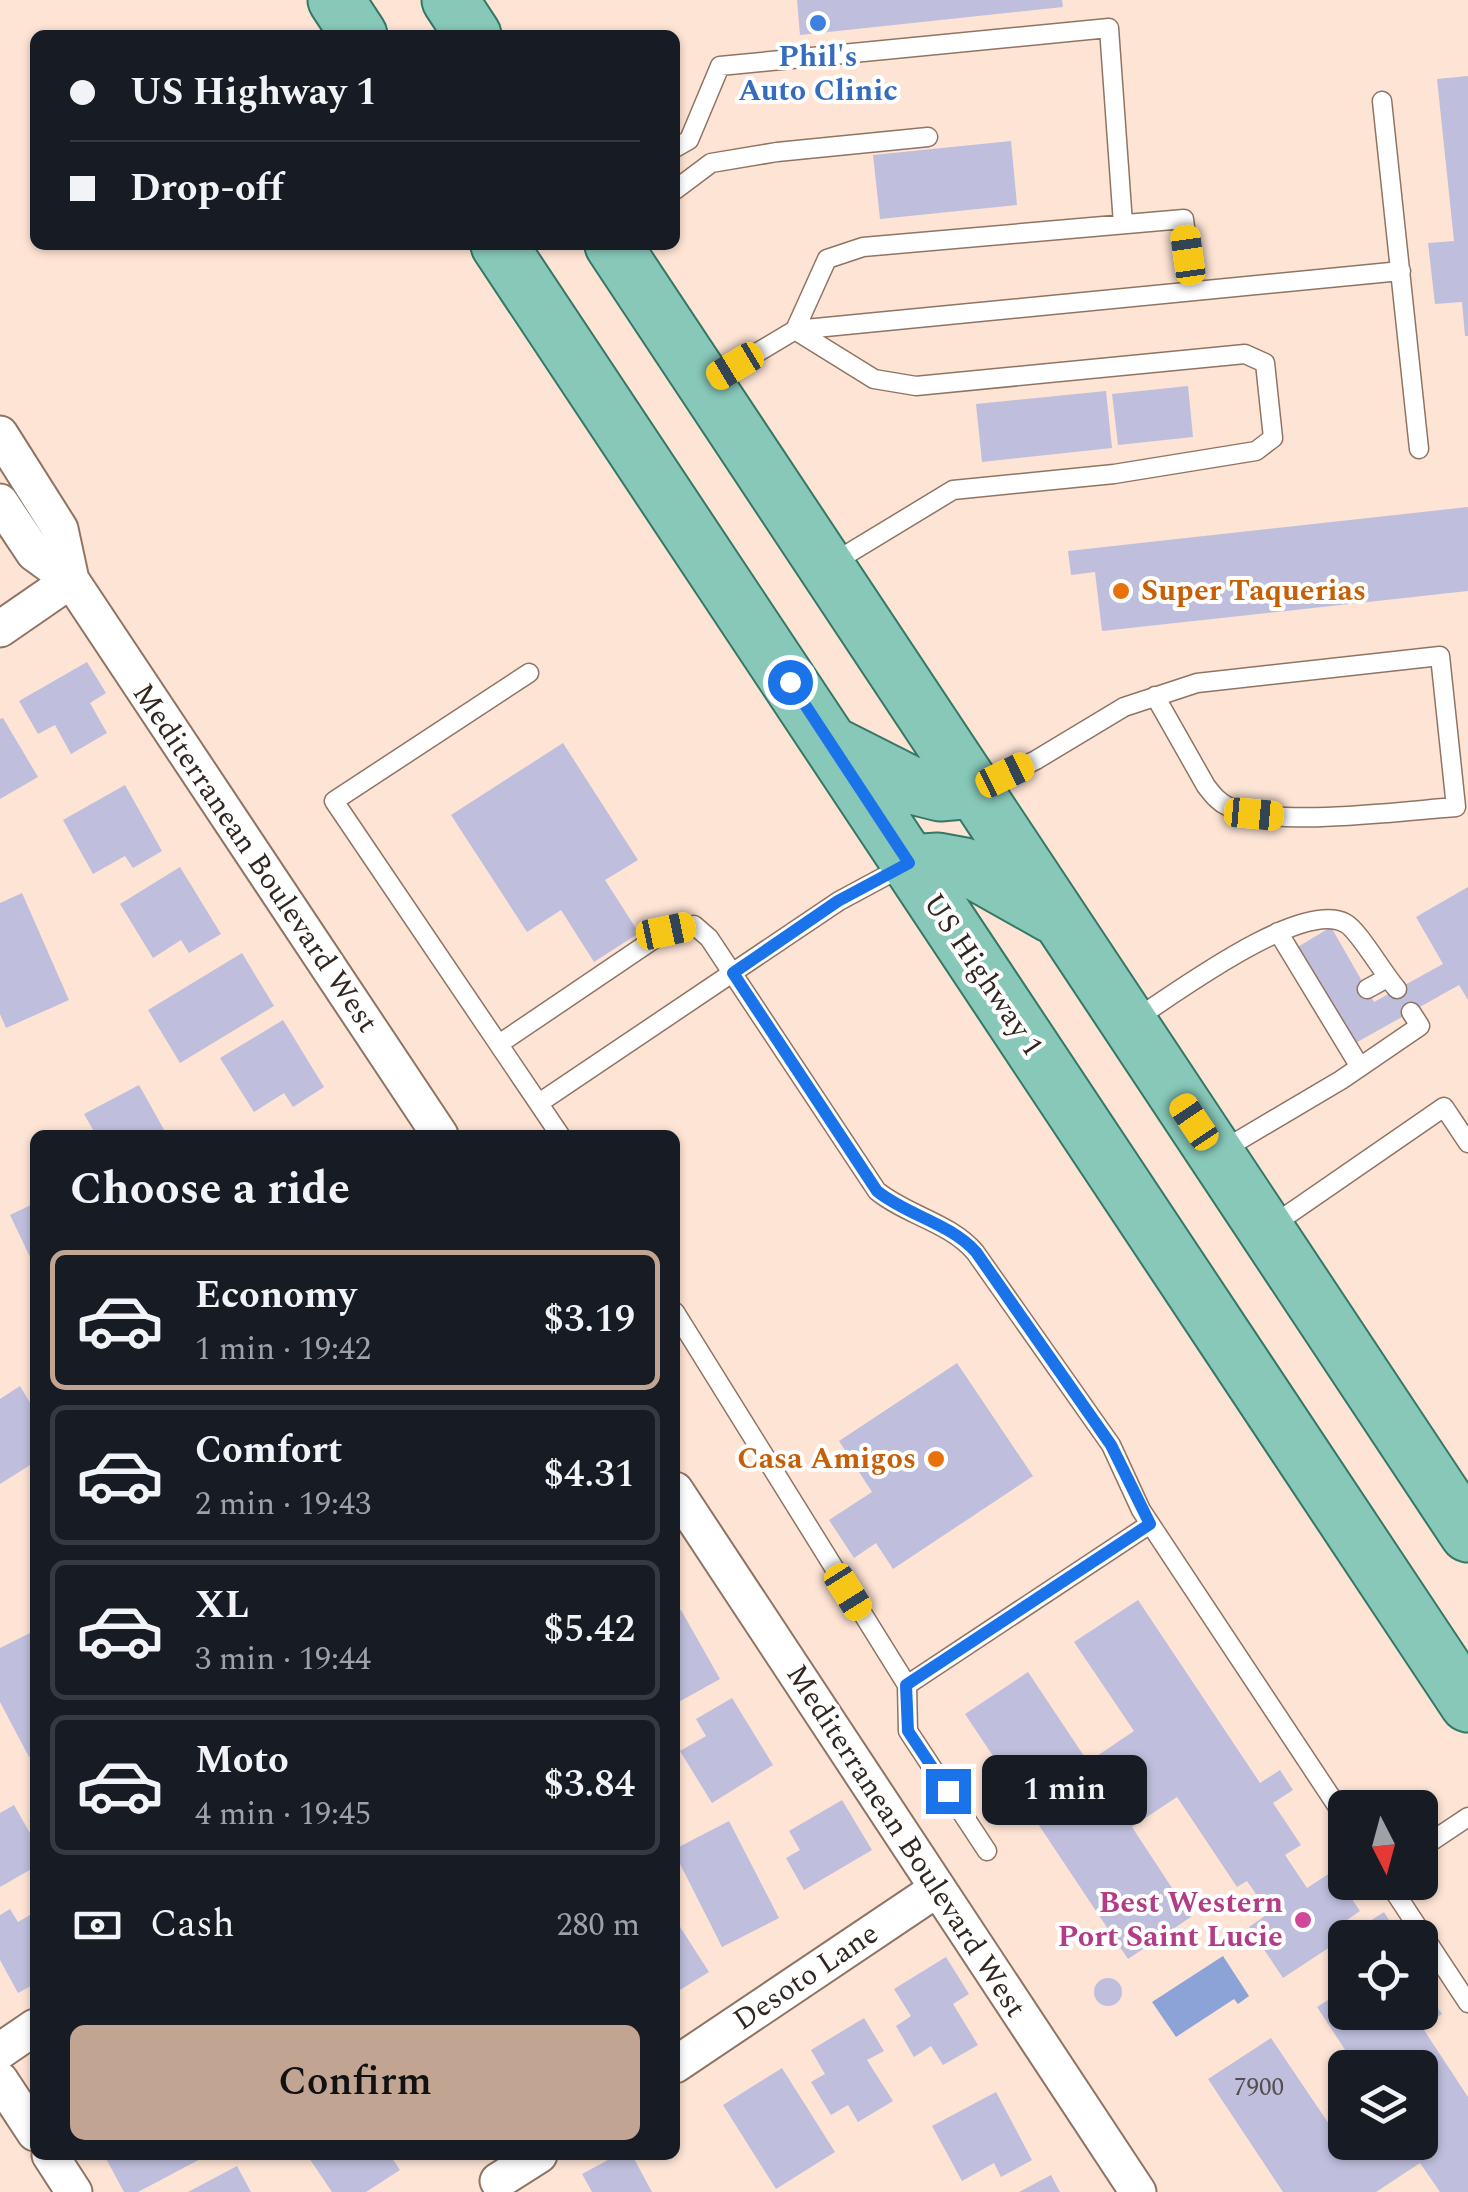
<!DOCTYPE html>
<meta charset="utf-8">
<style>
:root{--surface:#171b24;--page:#242831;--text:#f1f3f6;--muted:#9ea1a6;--line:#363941;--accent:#c1a491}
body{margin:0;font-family:Spectral,serif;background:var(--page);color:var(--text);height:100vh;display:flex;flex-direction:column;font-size:38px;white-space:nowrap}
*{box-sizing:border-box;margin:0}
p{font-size:32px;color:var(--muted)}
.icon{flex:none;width:55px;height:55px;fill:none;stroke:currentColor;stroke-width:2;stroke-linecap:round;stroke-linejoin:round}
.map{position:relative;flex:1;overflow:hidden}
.details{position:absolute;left:30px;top:1130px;width:650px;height:1030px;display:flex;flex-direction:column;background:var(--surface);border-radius:15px;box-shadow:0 2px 8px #0004}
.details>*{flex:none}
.top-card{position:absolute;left:30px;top:30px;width:650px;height:220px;border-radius:15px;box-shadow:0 2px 8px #0004;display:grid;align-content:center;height:220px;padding:0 40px;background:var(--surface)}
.needle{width:65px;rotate:174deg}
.controls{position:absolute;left:1328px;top:1790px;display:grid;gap:20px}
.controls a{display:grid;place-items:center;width:110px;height:110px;border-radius:15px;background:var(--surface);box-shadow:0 2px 8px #0004;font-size:50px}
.end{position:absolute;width:45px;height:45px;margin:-22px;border:12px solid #1a73e8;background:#fff;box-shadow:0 0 0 5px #fff}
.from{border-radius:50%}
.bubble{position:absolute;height:70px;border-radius:15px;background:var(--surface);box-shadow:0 2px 8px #0004;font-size:32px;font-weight:600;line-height:70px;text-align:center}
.car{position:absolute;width:30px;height:60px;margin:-30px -15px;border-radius:12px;box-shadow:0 0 8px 2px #0007;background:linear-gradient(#f5c518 24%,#345 0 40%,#f5c518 0 76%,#345 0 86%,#f5c518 0)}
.top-card b{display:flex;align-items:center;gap:35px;height:95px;font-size:38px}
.top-card b+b{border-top:2px solid var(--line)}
.top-card i{width:25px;height:25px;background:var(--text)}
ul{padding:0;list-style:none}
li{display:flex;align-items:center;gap:30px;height:140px;margin:0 20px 15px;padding:0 20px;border:5px solid var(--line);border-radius:15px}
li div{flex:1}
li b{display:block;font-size:38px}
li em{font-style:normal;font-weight:600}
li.active{border-color:var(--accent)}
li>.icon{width:90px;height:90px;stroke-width:1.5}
h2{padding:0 40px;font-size:45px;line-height:120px}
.pay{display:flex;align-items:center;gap:25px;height:110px;padding:0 40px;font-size:38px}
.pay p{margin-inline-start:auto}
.action{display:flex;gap:20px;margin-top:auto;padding:20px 40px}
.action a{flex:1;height:115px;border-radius:15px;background:var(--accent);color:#111;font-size:40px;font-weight:600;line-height:115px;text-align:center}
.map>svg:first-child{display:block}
.water{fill:#8ba3d6}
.building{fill:#bfbfdd}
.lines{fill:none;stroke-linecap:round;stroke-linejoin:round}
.service-casing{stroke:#8f7464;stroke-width:21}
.minor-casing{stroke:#8f7464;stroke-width:39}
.primary-casing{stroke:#357865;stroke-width:59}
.service{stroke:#fff;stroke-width:18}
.minor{stroke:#fff;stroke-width:35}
.primary{stroke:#87c8b9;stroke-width:55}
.route{stroke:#1a73e8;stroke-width:12}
.shop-dot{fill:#3f7fe0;stroke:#fff;stroke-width:4}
.food-dot{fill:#e8710a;stroke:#fff;stroke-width:4}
.hotel-dot{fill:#d1479c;stroke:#fff;stroke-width:4}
.labels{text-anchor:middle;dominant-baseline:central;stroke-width:8;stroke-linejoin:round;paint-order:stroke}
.number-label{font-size:25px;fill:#554d4f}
.shop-label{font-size:30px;font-weight:bold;fill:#366cbe;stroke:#fff}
.food-label{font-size:30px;font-weight:bold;fill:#c56008;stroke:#fff;text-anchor:start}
.street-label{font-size:30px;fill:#322720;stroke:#fff}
.hotel-label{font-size:30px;font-weight:bold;fill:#b23c85;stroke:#fff;text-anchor:end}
</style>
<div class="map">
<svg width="1468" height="2192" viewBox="0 0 1468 2192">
<rect width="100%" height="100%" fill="#fde4d5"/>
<path class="water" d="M1223,1956L1249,1996L1238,2004L1234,1999L1176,2037L1152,2002Z"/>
<path class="building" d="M797,0H1062L1063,7L800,35Z
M1468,76V336H1465L1462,302L1435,304L1428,243L1454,241L1437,79Z
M1011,141L1017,205L880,219L873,155Z
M1188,386L1193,437L1118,445L1112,394Z
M1106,391L1112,448L982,462L976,404Z
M1468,507V591L1102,631L1095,572L1071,575L1068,551Z
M87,662L106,693L90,703L107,733L71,754L55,725L38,734L19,701Z
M3,718L38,777L0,799V719Z
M563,743L638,860L605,880L639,933L594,962L561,910L527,932L451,815Z
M125,785L162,851L133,868L125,856L93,874L63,820Z
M180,867L221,934L189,953L181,940L153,958L120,904Z
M1468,887V1000L1459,985L1352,1045L1296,948L1331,927L1374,1002L1443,964L1416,917Z
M22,893L69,1000L6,1028L0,1014V903Z
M242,953L274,1006L180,1063L148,1010Z
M283,1020L324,1087L293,1107L284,1093L254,1112L220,1058Z
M139,1085L167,1135H96L84,1114Z
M35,1203V1255L30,1257L10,1215Z
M957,1363L1033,1476L893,1569L876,1543L854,1558L829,1520L872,1492L839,1441Z
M20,1386L35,1411V1462L0,1484V1399Z
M1138,1600L1260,1783L1280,1770L1293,1790L1273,1803L1301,1845L1285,1855L1307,1888L1333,1871L1360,1911L1337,1927L1345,1937L1384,1912L1400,1938L1345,1937L1283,1978L1249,1927L1269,1913L1247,1881L1237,1887L1177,1797L1132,1827L1191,1917L1128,1959L965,1714L1028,1672L1088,1762L1134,1731L1074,1642Z
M681,1610L720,1679L675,1704V1613Z
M32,1632L35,1637V1754L29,1757L0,1702V1648Z
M732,1698L773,1765L712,1803L680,1751L706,1736L696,1719Z
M842,1800L872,1850L804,1890L786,1858L800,1850L789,1831Z
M14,1805L35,1842V1867L0,1887V1813Z
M729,1821L779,1918L722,1947L675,1854V1849Z
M10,1909L18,1922L35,1912V1984L18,1993L0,1960V1915Z
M675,1919L709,1972L675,1993Z
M946,1957L969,1994L953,2004L978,2045L943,2065L931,2046L914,2057L896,2026L911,2016L894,1989Z
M1094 1992a14 14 0 1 1 28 0a14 14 0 1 1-28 0Z
M1345,1989V2012H1420V1999L1428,1994L1442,2014L1422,2027L1468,2097V2192H1440L1420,2163L1376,2192H1283L1208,2079L1271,2038L1331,2127L1345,2117V2142H1420V2068H1357L1317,2007Z
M864,2018L884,2051L867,2060L893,2101L858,2122L848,2105L831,2115L811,2082L825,2074L811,2050Z
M782,2068L835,2152L776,2189L723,2105Z
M996,2092L1032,2160L1001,2177L994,2163L962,2181L932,2126Z
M104,2155H208L138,2192H124Z
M307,2155H390L400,2170L366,2192H332Z
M617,2155H632L652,2192H592L582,2174Z
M237,2166L251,2192H188Z
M1051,2175L1060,2192H1019Z"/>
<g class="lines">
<defs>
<path id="service" d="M1382,101L1419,449
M675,148L689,140L720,66L1109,28L1123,224
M675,190L711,163L777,152L928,137
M795,330L1401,271
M795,330L827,259L863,247L1184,219L1193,291
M708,382L795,330L874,379L916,386L1245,354L1265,363L1273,438L1256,451L1114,474L953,490L831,564
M529,673L334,801L560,1135
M979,788L1036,760L1124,707L1197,683L1440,656L1456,807C1402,811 1273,828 1229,807C1218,802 1213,795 1206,786L1155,696
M1278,932L1360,1067
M1367,989L1387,978
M1134,1020C1173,995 1301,899 1345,923C1358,929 1384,975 1397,989
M499,1044L666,931L694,925L709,938L877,1191C908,1216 949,1222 975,1252L1111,1445L1141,1510L1345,1818
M539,1103L839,901L904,866
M1221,1151L1341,1080L1420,1026L1411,1012
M1270,1227L1444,1107L1468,1143
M675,1312L907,1685L1150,1524
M907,1685L908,1731L987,1851
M1420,1849L1468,1817
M1388,1882L1468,2003"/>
<path id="minor" d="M0,434L60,529L71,580L440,1135
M0,502L34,553L71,580
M0,629L71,580
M675,1490L1138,2192
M0,2051L35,2027
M675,2065L937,1889
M0,2080L35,2133
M50,2155L74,2192
M498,2181L539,2155"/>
<path id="primary" d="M336,0L359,35
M450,0L473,35
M499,245L1468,1704
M613,245L1468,1534
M833,745L916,787L940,793L974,790
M909,863L938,861L965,866L1052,915"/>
</defs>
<use href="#service" class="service-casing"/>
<use href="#minor" class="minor-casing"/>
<use href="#primary" class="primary-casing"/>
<use href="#service" class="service"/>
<use href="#minor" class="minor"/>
<use href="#primary" class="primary"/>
</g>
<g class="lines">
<path class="route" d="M790,682L909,863L838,901L733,973L877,1191C908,1216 948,1222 976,1252L1111,1445L1150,1524L906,1685L908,1731L948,1791"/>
</g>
<circle class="shop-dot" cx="818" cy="23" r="10"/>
<g class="food-dot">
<circle cx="1121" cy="591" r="10"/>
<circle cx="936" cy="1459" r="10"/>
</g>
<circle class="hotel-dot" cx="1303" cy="1920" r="10"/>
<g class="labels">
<g class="number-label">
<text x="1259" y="2088">7900</text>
</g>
<g class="shop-label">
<text x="818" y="57">Phil's<tspan x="818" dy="34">Auto Clinic</tspan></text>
</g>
<g class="food-label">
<text x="1141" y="591">Super Taquerias</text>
<text x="916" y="1459" text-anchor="end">Casa Amigos</text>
</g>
<g class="street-label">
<text transform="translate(255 858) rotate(56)">Mediterranean Boulevard West</text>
<text transform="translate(983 975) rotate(56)">US Highway 1</text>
<text transform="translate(906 1841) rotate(57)">Mediterranean Boulevard West</text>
<text transform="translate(806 1977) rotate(-34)">Desoto Lane</text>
</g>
<g class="hotel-label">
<text x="1283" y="1903">Best Western<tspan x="1283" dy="34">Port Saint Lucie</tspan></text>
</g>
</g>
</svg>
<div class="controls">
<a><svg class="needle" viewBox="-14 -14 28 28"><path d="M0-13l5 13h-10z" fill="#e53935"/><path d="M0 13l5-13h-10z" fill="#9ea1a6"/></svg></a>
<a><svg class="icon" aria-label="locate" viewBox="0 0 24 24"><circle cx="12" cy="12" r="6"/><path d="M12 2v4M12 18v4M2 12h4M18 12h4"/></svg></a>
<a><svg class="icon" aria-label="layers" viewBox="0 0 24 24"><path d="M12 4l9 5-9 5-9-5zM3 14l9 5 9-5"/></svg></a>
</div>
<i class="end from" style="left:790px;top:682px"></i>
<i class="end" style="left:948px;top:1791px"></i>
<div class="bubble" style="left:982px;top:1755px;width:165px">1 min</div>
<i class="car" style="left:1188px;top:255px;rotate:352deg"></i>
<i class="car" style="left:735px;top:366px;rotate:239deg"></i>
<i class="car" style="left:1005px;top:775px;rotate:64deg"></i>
<i class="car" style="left:1254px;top:814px;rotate:95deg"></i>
<i class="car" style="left:666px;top:931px;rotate:78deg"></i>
<i class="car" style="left:1194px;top:1122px;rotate:326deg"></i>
<i class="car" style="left:848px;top:1592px;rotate:148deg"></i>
<div class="top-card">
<b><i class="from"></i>US Highway 1</b>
<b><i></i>Drop-off</b>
</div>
<section class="details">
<h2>Choose a ride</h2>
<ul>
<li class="active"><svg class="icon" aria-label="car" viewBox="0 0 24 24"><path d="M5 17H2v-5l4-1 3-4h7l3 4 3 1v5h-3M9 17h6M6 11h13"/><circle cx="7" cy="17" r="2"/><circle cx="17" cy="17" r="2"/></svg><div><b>Economy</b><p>1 min · 19:42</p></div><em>$3.19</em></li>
<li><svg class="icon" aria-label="car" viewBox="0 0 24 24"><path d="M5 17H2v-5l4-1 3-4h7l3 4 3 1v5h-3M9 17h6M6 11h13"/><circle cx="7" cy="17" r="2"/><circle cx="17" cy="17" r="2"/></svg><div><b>Comfort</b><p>2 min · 19:43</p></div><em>$4.31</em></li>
<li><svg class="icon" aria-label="car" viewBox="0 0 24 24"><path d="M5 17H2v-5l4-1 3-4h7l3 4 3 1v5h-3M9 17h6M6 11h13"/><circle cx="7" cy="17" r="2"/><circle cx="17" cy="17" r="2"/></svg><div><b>XL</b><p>3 min · 19:44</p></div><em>$5.42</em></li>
<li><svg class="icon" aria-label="car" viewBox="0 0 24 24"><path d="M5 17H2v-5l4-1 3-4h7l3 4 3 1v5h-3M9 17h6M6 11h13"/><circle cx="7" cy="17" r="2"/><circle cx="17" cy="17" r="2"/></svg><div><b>Moto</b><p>4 min · 19:45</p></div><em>$3.84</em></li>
</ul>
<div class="pay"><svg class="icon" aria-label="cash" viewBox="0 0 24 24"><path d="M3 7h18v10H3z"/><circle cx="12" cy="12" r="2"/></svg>Cash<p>280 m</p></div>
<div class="action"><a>Confirm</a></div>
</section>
</div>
